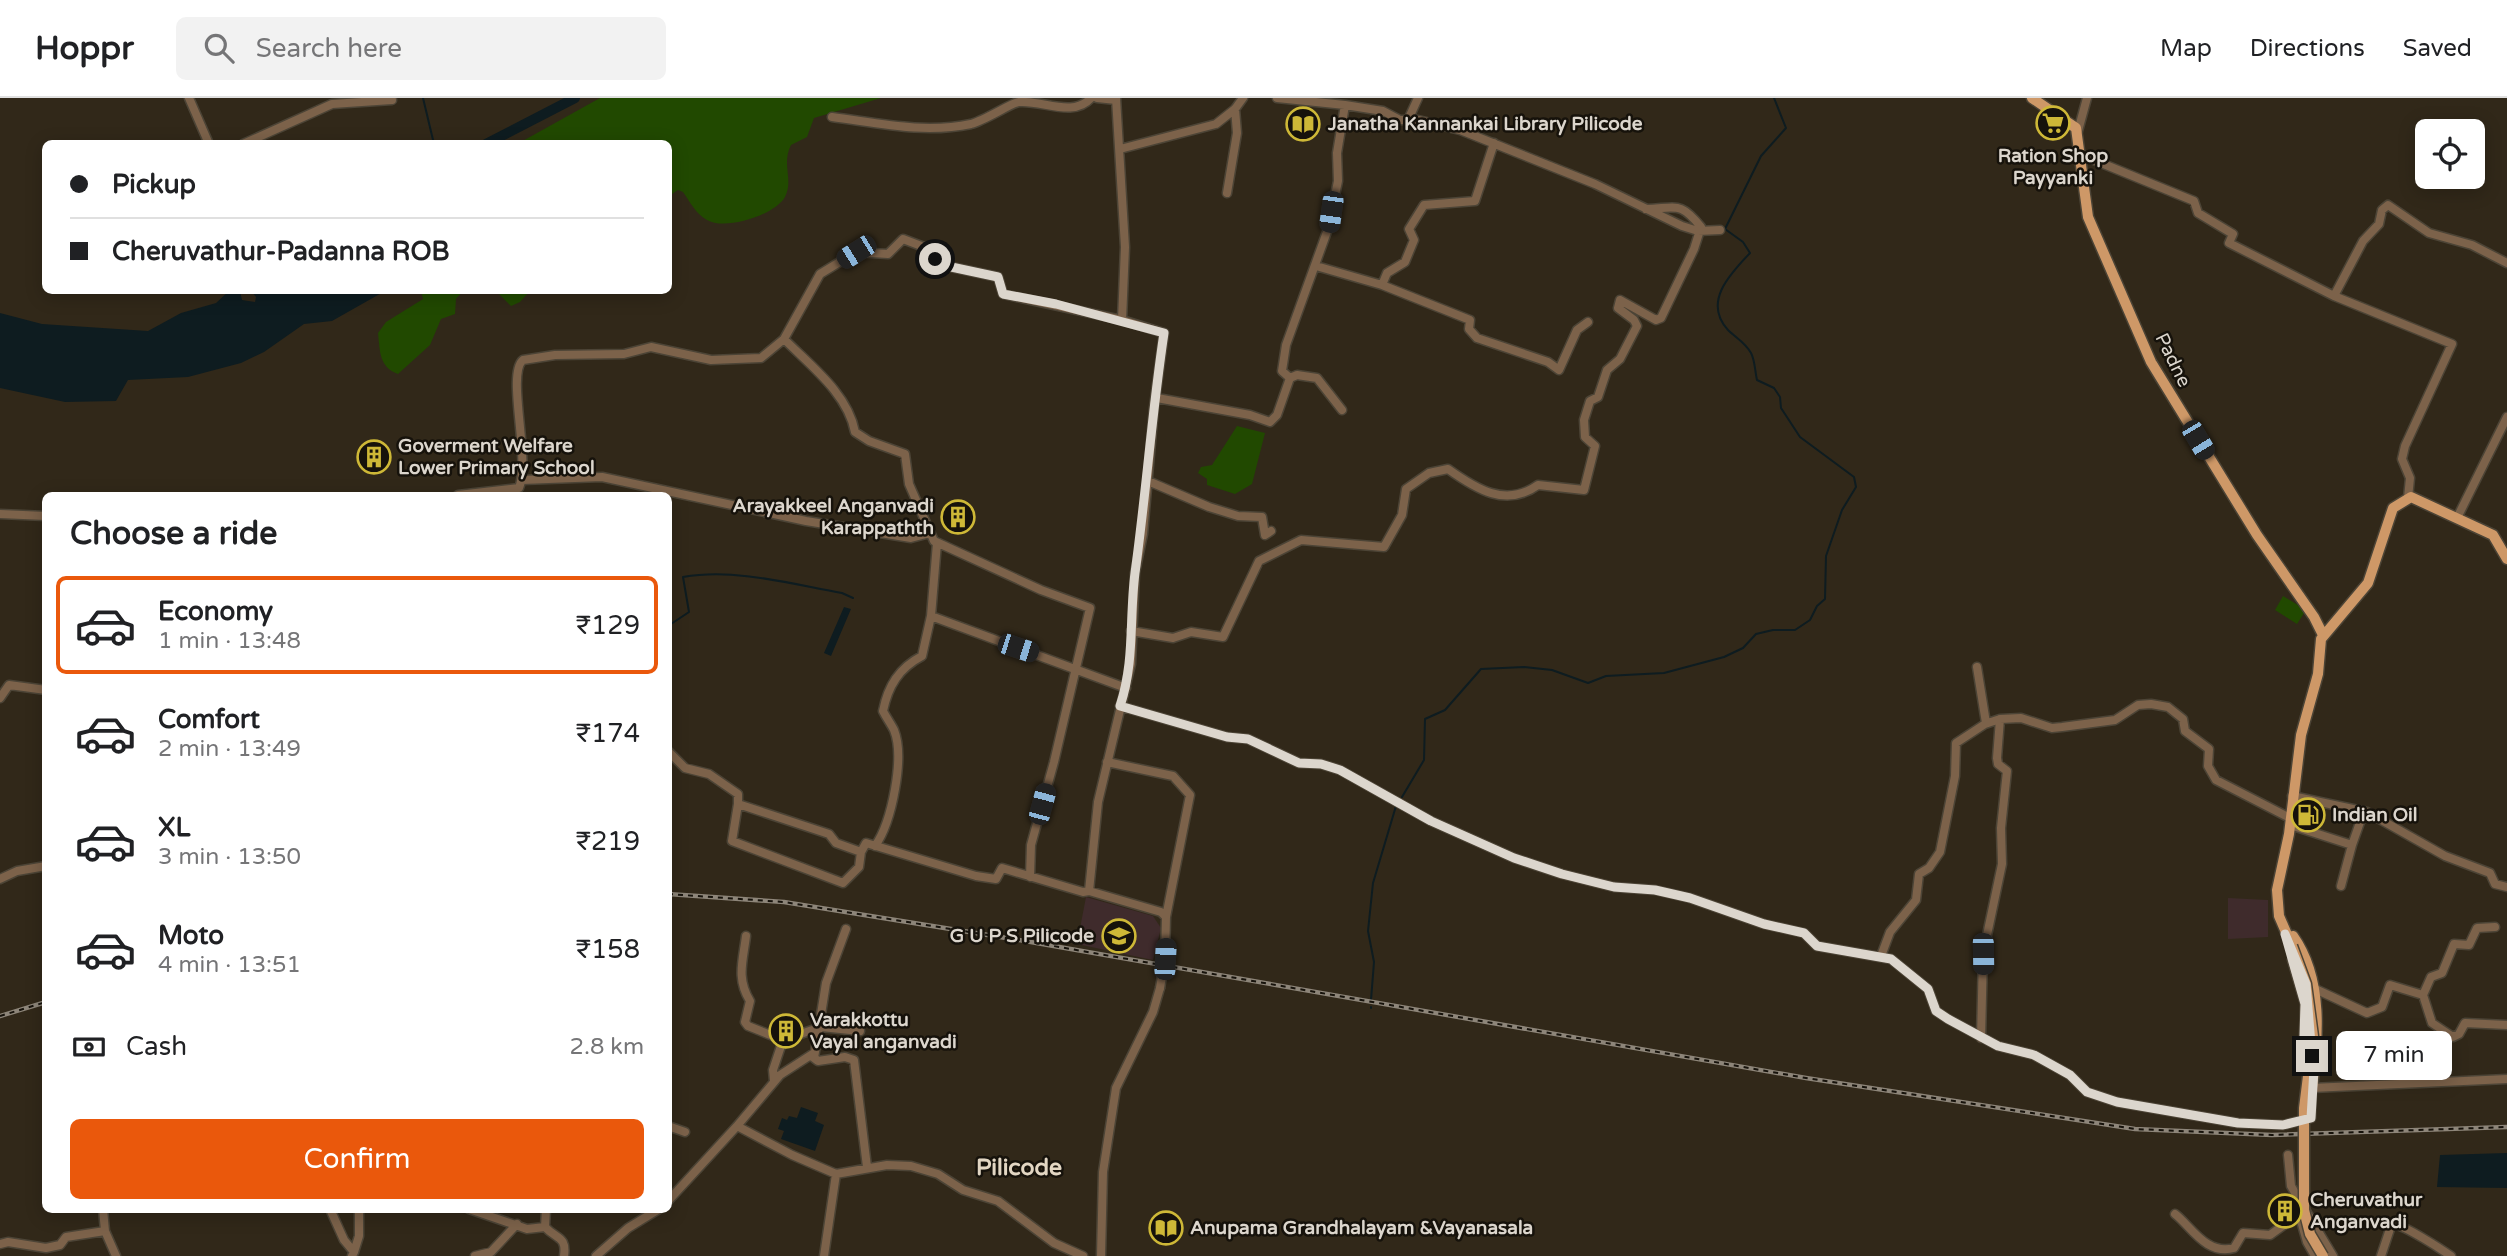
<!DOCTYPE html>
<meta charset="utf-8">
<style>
:root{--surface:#fff;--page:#f2f2f2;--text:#202124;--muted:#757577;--line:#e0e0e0;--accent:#ea580c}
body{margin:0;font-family:"Varela Round",sans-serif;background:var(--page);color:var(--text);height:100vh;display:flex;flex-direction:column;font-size:26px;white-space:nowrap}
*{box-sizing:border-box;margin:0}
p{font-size:23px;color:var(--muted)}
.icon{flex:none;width:38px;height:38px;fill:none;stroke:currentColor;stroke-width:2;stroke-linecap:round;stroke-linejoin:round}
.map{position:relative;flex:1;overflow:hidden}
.panel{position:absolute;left:42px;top:394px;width:630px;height:721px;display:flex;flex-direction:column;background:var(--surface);border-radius:10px;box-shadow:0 4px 18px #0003}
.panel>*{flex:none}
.hud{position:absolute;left:42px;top:42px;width:630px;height:154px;border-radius:10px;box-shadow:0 4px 18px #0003;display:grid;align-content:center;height:154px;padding:0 28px;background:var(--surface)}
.buttons{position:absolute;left:2415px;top:21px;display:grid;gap:14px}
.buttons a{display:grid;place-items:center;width:70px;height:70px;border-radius:10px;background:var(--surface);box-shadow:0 4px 18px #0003;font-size:35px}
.end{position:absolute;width:32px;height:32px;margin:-16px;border:9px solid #dcd6cd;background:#111;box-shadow:0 0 0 4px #111}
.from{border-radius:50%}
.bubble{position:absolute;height:49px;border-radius:10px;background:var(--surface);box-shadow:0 4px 18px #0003;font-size:23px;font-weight:600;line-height:49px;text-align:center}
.car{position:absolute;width:21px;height:42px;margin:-21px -10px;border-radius:9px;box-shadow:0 0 5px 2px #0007;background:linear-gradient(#222 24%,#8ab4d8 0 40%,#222 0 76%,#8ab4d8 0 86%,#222 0)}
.hud b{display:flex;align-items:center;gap:24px;height:66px;font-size:26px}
.hud b+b{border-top:2px solid var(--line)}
.hud i{width:18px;height:18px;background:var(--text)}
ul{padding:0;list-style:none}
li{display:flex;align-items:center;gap:21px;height:98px;margin:0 14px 10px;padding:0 14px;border:4px solid transparent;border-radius:10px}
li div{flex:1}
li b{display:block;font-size:26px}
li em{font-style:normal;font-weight:600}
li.active{border-color:var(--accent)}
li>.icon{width:63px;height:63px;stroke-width:1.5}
h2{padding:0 28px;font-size:32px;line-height:84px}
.pay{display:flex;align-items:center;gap:18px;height:77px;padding:0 28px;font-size:26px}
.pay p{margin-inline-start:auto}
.cta{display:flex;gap:14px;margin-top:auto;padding:14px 28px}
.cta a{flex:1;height:80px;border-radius:10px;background:var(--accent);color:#fff;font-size:28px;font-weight:600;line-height:80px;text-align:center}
header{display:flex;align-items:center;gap:42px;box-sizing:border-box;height:98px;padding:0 35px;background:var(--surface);border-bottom:2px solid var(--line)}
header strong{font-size:33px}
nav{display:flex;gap:38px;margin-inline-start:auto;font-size:24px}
.search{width:490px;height:63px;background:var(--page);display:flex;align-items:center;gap:18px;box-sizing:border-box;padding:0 24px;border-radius:10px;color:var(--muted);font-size:26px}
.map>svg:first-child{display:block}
.education{fill:#3f2b2c}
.green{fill:#214900}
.water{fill:#0e1c20}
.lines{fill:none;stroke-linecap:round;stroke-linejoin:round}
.stream{stroke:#0e1c20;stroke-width:2}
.river{stroke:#0e1c20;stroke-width:10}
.minor-casing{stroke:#4c4436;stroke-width:11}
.major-casing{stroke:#4c4436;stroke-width:13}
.minor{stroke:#7c624a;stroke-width:8}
.major{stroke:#ce9867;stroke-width:10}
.rail-casing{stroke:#8d8579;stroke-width:4.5}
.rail{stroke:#16120b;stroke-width:2;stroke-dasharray:5;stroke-linecap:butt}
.minor-bridge-casing{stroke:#4c4436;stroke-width:11;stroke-linecap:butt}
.major-bridge-casing{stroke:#4c4436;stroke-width:13;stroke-linecap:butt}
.minor-bridge{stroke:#7c624a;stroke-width:8}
.major-bridge{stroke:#ce9867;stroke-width:10}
.route{stroke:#dcd6cd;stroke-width:9}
.labels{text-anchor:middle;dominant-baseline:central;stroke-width:5;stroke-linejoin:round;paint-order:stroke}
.poi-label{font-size:19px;font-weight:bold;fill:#dcd6cd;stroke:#16120b;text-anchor:start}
.street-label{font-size:19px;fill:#dcd6cd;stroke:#16120b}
.quarter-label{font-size:23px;font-weight:bold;fill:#e2d6c3;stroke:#16120b}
</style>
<header>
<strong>Hoppr</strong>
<div class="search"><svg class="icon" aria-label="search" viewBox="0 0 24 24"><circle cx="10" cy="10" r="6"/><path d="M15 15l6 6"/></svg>Search here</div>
<nav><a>Map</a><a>Directions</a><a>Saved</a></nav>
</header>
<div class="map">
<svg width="2507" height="1158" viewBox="0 0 2507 1158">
<rect width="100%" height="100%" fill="#312819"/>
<path class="education" d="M1086,799L1153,818L1161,830L1153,862L1077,846Z
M2228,800L2268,802V839L2228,841Z"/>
<path class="green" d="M600,0H881L814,20L807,39L791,47C781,67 794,81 785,99C775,117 725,133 707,122C696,116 690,104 683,94L678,92L669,98L668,46L519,45Z
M421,193H463L456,201L455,216L441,221L430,247L398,276C379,269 380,253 378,235L386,224L423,201Z
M496,193H530L520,204L511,208Z
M1237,328L1265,335L1252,386L1235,396L1207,387V381L1198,375L1201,369L1212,367Z
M2283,498L2306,512L2297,526L2275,512Z"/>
<path class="water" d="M230,192L240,193L242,202L255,204L256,199L251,193H385L332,223L304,226L264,254L241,265L188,279L128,282L116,303L65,304L0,290V215L42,226L148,233L181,215L216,205Z
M844,509L851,511L831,558L824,555Z
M801,1009L818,1015L815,1023L824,1027L815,1053L781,1041L784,1033L778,1031L782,1020L787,1022L789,1018L797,1020Z
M2507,1055V1090L2437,1089L2440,1057Z"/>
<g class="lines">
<path class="stream" d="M423,0L434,46
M668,528L689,514L683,479C736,470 791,486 842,495L853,500
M1402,699L1424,662L1425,621L1445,612L1481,571L1524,569L1552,572L1588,585L1606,578L1664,575L1724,559L1743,550L1756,536L1773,532H1795L1810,522L1817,508L1825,501L1826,458L1842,412L1856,389L1854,379L1800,339L1781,310L1780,299L1774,290L1757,282C1755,274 1755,262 1751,255C1745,244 1736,240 1728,232C1702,204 1731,175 1750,155L1743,144L1725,131L1761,58L1786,30L1774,0
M1371,902L1374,864L1368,833L1373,785L1396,708
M1371,909V910"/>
<path class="river" d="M486,46L575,0"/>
<defs>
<path id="minor" d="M189,0L209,46
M1097,0L1116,2
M1116,0L1125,149L1122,222L1164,235L1154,309L1143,436L1135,475L1131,566L1098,704L1089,793L1161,814L1166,819L1165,861
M1277,0L1345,7
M832,19C878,25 924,36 971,26C986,22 1011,5 1019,4C1043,2 1073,20 1091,0
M1408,22L1418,0
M2078,33L2087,0
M1494,45L1475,103L1424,107L1409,131L1414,142L1405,164L1387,175L1382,187L1470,222L1469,231L1477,240L1548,264L1559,272L1577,232L1588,224
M243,46L332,6L392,2
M1120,51L1216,26L1235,11L1243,0
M2079,56L2194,103L2198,115L2233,136L2229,145L2334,198L2363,143L2379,126L2382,112L2388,107L2429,135L2472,147L2507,165
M1227,95L1237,35L1235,11
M1316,168L1382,187
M2334,198L2452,246L2405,348L2402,361L2410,380L2408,400
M784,241C811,268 848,296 855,334L869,343L905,356L909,386L934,443L1041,492L1090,510L1054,664L1031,747L1030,779
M1290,280L1282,273L1286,247L1328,131L1338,83L1337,55L1345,7L1383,13L1400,22H1418L1460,32L1595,86L1682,128L1698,133L1720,132
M1157,300L1250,317L1270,324L1277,317L1290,280L1297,277L1317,280L1342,312
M522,382L602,379L806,423L911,440L930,435
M1148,383L1209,409L1238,418L1262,419L1265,437L1271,433
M458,397L519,390C531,361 506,276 523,262L555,257L624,256L651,249L711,262L761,260L784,241L820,176L856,154L888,156L903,141L924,149L942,167L998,179L1003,196L1122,222
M0,416L46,418
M2457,420L2507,319
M937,445L931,518L1126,590
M1131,533L1173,540L1191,534L1223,539L1259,463L1301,442L1384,449L1402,417L1406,391L1429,375L1448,371C1476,391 1506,410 1538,387L1584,392L1595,348L1585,339L1584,322L1590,303L1598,299L1607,272L1620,261L1637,228L1634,222L1618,210L1620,202L1656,222L1661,220L1694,151L1701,129C1680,103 1677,110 1646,111
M1977,569L1986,625
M0,600L9,587L46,592
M1120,608L1227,639L1248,641L1299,665L1321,666L1340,672L1431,723L1514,760L1562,776L1614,789L1655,792L1690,800L1764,826L1804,835L1817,848L1891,861L1928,891L1936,913L1948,921L1998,948L2034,957L2070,977L2087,994L2117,1004L2238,1025L2283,1027L2311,1020L2312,990L2507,981
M668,653L685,670L709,676L738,696V706L829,736L836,745L861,754L866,745L976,778L996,781L1002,770L1083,794L1089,793
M1107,664L1173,678L1190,697L1166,819
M2292,698L2367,714L2445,758L2490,775L2495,786L2507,789
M738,706L732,743L843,785L859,769L861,754
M2290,727L2352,747L2341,788
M2352,747L2364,713
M875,748C892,724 905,659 894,632C891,626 886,619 883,613C888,588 899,570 922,558L931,518
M0,781L17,773L46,768
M846,831L826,885L814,960L818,963L845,959L854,962L867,1069
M746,838C743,863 736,880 750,903L745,924L748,928L783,942
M1881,858L1890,834L1916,802L1919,776L1929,770L1940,754L1955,678L1956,645L1985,626L2000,621L2021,620L2052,630L2062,629L2115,622L2138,607L2151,606L2168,609L2183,621L2185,633L2209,651L2208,668L2216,682L2290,720
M2292,862L2305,906L2303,969L2314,971
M2313,890L2367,915L2382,909L2390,887L2423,897L2432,925L2453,939L2459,936L2465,925L2507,927
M2423,897L2431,879L2442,875L2454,846L2469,847L2477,830L2495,829
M1981,940L1983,856L2002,766L2001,730L2007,673L1998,666L1997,660L2000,621
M774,983L773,972L783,942L821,929L860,933
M668,1028L685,1034
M737,1028L780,977L814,955
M2288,1057L2291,1088L2333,1158
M668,1103L737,1028L792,1057L836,1076
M103,1111L105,1133L116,1158
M330,1111L344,1142L354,1154L352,1158
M469,1111L527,1131L545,1129
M546,1111L545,1129C556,1141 567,1138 564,1158
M2298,1112L2307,1144L2315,1158
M2175,1116C2190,1127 2206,1158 2234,1150L2243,1135L2270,1137L2299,1116
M0,1146L8,1144L46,1150L60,1147L66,1139L105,1133
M354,1154L359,1138V1111
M475,1158L491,1154L517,1126
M596,1158L628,1130L659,1111
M824,1158L836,1076L887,1067L911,1068L938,1076L963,1092L998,1103L1054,1145L1083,1158
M1101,1158L1103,1074L1116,990L1153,914L1160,890
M2381,1158L2391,1128L2395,1127C2404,1127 2441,1151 2451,1158"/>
<path id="major" d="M2032,0L2076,30L2088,119L2151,264L2257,437L2314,519L2323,537
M2293,838C2324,882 2318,941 2312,990
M2292,848L2279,818L2277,792L2289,736L2301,637L2318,576L2321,541L2368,485L2393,410L2411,399L2493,437L2507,461"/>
</defs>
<use href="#minor" class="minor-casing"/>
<use href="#major" class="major-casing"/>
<use href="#minor" class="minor"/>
<use href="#major" class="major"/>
<defs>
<path id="rail" d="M668,796L784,804L1025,843L1806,980L2135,1031L2272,1037L2507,1029
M0,918L46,904"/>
</defs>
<use href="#rail" class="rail-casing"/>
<use href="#rail" class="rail"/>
<defs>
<path id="minor-bridge" d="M1160,890L1165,861"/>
<path id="major-bridge" d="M2292,848L2306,886L2313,938L2304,1010V1112L2310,1136L2323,1158"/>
</defs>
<use href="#minor-bridge" class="minor-bridge-casing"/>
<use href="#major-bridge" class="major-bridge-casing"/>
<use href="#minor-bridge" class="minor-bridge"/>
<use href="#major-bridge" class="major-bridge"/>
</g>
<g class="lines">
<path class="route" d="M935,161L942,167L998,179L1003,196L1056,206L1164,235C1152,314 1146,395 1135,475C1129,521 1135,563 1120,608L1227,639L1248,641L1299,665L1321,666L1340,672L1431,723L1514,760L1562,776L1614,789L1655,792L1690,800L1764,826L1804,835L1817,848L1891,861L1928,891L1936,913L1948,921L1998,948L2034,957L2070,977L2087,994L2117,1004L2238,1025L2283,1027L2311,1020L2314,971L2303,969L2305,906L2285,836L2306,886L2312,958"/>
</g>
<defs>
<symbol id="supermarket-ring" viewBox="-11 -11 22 22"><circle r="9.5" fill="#16120b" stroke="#ceb837" stroke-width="1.5"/><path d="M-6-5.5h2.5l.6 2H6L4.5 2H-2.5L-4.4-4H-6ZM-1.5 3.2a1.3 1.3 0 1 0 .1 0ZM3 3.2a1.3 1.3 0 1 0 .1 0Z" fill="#ceb837"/></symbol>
<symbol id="library-ring" viewBox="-11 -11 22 22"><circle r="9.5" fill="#16120b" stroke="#ceb837" stroke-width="1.5"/><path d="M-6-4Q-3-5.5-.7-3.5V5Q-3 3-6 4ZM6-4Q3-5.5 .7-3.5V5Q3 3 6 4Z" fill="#ceb837"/></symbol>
<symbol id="building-ring" viewBox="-11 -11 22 22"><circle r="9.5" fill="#16120b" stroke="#ceb837" stroke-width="1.5"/><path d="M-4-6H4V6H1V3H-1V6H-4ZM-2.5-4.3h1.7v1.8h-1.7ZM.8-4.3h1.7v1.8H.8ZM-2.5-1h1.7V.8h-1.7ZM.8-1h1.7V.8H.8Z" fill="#ceb837"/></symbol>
<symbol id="fuel-ring" viewBox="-11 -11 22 22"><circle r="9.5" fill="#16120b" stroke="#ceb837" stroke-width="1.5"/><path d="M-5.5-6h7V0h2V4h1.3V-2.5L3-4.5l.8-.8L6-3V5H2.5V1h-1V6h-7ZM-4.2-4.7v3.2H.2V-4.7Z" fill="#ceb837"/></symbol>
<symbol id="school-ring" viewBox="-11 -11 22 22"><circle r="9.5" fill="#16120b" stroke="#ceb837" stroke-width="1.5"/><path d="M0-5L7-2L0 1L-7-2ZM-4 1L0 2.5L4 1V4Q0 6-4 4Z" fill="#ceb837"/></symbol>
</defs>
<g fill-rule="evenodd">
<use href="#supermarket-ring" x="2034" y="6" width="38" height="38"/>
<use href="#library-ring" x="1284" y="7" width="38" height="38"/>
<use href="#building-ring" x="355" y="340" width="38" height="38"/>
<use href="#building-ring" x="939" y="400" width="38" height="38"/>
<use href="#fuel-ring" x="2289" y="698" width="38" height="38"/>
<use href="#school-ring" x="1100" y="819" width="38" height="38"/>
<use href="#building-ring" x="767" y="914" width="38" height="38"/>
<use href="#building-ring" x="2266" y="1094" width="38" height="38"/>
<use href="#library-ring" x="1147" y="1111" width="38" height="38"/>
</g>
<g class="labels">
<g class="poi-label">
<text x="1328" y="26">Janatha Kannankai Library Pilicode</text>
<text x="2053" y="58" text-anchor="middle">Ration Shop<tspan x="2053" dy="22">Payyanki</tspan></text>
<text x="398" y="348">Goverment Welfare<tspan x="398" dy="22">Lower Primary School</tspan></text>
<text x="934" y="408" text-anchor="end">Arayakkeel Anganvadi<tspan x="934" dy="22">Karappathth</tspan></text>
<text x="2332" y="717">Indian Oil</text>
<text x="1094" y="838" text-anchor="end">G U P S Pilicode</text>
<text x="810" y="922">Varakkottu<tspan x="810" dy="22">Vayal anganvadi</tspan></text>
<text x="2310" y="1102">Cheruvathur<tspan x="2310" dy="22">Anganvadi</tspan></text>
<text x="1190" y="1130">Anupama Grandhalayam &amp;Vayanasala</text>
</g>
<g class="street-label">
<text transform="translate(2173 262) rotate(64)">Padne</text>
</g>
<g class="quarter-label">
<text x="1019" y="1070">Pilicode</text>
</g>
</g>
</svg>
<div class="buttons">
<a><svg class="icon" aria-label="locate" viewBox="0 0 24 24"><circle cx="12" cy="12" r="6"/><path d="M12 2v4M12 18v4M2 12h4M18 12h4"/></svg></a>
</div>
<i class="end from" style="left:935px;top:161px"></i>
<i class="end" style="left:2312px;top:958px"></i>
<div class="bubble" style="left:2336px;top:933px;width:116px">7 min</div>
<i class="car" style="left:1331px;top:114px;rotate:188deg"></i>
<i class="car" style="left:856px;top:154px;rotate:238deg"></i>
<i class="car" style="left:2198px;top:342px;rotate:149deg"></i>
<i class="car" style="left:1018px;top:550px;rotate:108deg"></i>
<i class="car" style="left:1042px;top:706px;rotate:15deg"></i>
<i class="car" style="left:1983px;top:856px;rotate:179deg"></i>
<i class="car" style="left:1165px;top:861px;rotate:3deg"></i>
<div class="hud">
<b><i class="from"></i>Pickup</b>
<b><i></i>Cheruvathur-Padanna ROB</b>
</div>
<section class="panel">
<h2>Choose a ride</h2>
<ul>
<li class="active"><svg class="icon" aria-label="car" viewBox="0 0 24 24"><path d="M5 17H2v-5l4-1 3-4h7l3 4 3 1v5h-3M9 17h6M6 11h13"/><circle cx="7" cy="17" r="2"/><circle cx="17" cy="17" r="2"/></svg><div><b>Economy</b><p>1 min · 13:48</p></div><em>₹129</em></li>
<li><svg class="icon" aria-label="car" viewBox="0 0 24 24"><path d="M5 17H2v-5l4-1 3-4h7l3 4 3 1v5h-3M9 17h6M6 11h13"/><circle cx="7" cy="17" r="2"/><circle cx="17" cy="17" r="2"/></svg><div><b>Comfort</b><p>2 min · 13:49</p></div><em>₹174</em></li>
<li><svg class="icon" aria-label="car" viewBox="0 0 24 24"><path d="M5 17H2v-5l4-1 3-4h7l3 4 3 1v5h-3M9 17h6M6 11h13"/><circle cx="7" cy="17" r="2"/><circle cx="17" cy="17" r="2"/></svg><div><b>XL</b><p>3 min · 13:50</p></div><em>₹219</em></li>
<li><svg class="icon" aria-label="car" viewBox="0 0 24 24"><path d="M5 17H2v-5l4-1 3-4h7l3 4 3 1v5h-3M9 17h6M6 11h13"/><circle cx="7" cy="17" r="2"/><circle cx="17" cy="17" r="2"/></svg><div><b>Moto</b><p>4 min · 13:51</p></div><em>₹158</em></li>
</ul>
<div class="pay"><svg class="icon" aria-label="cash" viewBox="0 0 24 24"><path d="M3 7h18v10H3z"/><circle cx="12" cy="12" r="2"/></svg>Cash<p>2.8 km</p></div>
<div class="cta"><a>Confirm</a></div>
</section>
</div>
